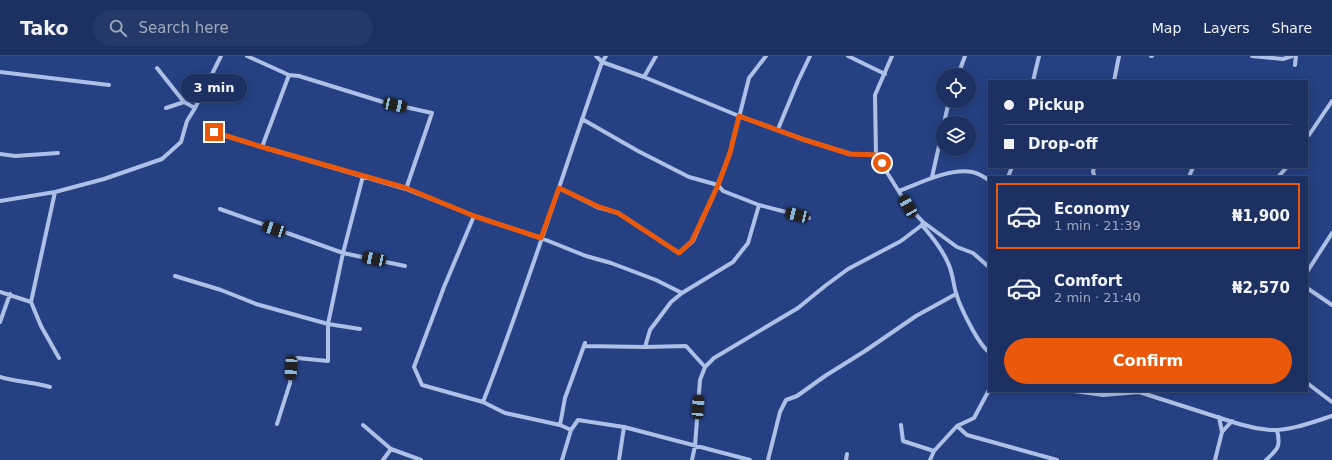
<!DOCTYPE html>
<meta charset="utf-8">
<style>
:root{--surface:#1c3162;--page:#253968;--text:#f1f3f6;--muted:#a0a9be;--line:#3a4c77;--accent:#ea580c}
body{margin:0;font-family:"DejaVu Sans",sans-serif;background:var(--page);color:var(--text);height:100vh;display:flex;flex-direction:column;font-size:15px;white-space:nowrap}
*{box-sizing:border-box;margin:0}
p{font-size:13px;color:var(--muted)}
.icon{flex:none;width:22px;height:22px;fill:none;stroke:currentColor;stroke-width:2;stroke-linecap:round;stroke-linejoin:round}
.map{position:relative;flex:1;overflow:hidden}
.details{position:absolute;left:988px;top:120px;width:320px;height:216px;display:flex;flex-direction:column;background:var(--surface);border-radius:0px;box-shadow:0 2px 10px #0003,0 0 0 1px var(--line)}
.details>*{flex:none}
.hud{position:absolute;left:988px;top:24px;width:320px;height:88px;border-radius:0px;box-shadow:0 2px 10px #0003,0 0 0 1px var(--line);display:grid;align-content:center;height:88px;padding:0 16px;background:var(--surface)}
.tools{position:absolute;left:936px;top:12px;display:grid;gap:8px}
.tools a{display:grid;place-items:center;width:40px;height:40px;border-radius:50%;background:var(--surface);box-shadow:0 2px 10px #0003,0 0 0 1px var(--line);font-size:20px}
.end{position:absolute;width:18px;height:18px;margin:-9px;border:5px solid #ea580c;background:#fff;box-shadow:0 0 0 2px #fff}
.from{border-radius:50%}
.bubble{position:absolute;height:28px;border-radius:14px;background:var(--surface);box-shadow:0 2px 10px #0003,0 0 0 1px var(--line);font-size:13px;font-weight:600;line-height:28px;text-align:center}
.car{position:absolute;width:12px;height:24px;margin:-12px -6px;border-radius:5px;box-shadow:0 0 3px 1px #0007;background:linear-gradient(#222 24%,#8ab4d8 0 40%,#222 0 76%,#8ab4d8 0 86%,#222 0)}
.hud b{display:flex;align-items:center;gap:14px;height:38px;font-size:15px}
.hud b+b{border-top:1px solid var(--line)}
.hud i{width:10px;height:10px;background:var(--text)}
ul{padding:7px 0 0;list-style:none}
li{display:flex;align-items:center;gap:12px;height:66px;margin:0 8px 6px;padding:0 8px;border:2px solid transparent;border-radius:0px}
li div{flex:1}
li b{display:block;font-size:15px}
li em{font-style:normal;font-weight:600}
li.selected{border-color:var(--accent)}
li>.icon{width:36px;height:36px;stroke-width:1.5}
.button{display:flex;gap:8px;margin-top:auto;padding:8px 16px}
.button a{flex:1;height:46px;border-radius:24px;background:var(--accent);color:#fff;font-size:16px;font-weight:600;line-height:46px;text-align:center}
header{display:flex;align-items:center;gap:24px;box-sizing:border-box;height:56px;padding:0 20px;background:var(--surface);border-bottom:1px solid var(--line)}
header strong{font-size:19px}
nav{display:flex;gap:22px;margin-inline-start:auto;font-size:14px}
.search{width:280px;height:36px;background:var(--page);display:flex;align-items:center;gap:10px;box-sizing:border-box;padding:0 14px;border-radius:22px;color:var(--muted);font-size:15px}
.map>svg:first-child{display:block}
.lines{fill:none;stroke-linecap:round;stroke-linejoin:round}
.street{stroke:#adc0e7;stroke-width:4}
.route{stroke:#ea580c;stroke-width:5}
</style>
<header>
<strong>Tako</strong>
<div class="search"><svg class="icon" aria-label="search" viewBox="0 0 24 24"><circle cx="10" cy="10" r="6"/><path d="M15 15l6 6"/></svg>Search here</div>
<nav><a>Map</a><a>Layers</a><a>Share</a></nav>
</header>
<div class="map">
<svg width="1332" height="404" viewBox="0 0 1332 404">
<rect width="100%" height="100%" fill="#254183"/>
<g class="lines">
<path class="street" d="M247,0L289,19L299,20L383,46L432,57L406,133
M596,0L602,6L644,21L739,60L802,83L850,98L876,99
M848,0L885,18
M892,0L875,39L876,99L908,150L923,166L922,169C932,181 942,193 948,207C953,217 953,227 956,237C960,251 978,288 989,296
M1151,0H1152
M1252,0L1283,3L1292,0
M1295,9L1296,0
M157,12L184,46
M0,16L109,29
M958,19L965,0
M644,21L656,0
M1033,25L1039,0
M1114,25L1119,0
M166,52L184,46L195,52
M582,63L638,95L689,121L718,129L723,135L759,149L809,162
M944,67L949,45
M778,73L798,25L810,0
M214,76L262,91L406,133L474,160L541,182L586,200L611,207L656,224L682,237
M1307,79H1309L1332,45
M262,91L289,19
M0,98L15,100L58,97
M1094,111L1093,116L1095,121
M932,121L943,72
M1008,121L1012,111
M1189,121L1193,111
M1278,121L1287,111
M559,132L597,151L618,157L679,197L693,185L718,129L730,97L749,22L766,0
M899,135C920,127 949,112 972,116C978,117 984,121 989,124
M55,136L31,246L41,270L59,302
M0,145L55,136L104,123L162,103L181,86L187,65L195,52L221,0
M220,153L343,197L405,210
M474,160L444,231L414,311L422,329L483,346L505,357L560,369L571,374L578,364L624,371L750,404
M923,166L957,191L973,197L989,211
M1307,216L1332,177
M175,220L221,234L256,248L328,268L360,273
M1307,232L1332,249
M0,236L31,246
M0,266L10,238
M584,290L645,291L650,274L671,246L682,237L733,206L748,187L759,149
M645,291L686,290L705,311
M0,321C16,326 33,326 50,331
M1307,327L1332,346
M1074,335L1103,339L1139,336L1239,368C1249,371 1259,373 1270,374C1290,375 1313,366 1332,360
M483,346C527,234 562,119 602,6L606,0
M277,368L290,327L291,312L297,302L328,305V268L343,197L363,120
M363,369L391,393L421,404
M560,369L565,342L585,287
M901,369L903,385L934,395
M957,370L967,379L1057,404
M1222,376L1232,365
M383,404L391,393
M562,404L571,374
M619,404L624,371
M692,404L695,390L700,324L705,311L714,302L798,252L825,230L848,213L901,185L922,169
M768,404L780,356L786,344L797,340L825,320L865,295L916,260L956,238
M846,404L847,398
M930,404L934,395L957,370L974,362L989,334
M1215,404L1222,376L1219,361
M1266,404C1278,393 1281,391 1277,374"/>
</g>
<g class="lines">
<path class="route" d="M214,76L262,91L406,132L474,160L541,182L559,132L597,150L618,157L679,197L692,185L718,129L730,97L739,60L802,83L850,98L876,99L882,107"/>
</g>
</svg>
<div class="tools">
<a><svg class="icon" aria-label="locate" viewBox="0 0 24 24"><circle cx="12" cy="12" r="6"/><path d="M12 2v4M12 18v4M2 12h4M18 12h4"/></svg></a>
<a><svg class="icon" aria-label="layers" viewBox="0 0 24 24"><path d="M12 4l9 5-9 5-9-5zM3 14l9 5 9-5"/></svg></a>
</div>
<i class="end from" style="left:882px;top:107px"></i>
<i class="end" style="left:214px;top:76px"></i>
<div class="bubble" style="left:181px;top:18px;width:66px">3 min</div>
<i class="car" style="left:395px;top:49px;rotate:102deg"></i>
<i class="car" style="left:908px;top:150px;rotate:330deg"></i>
<i class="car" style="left:797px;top:159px;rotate:284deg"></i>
<i class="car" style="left:274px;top:173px;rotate:289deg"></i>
<i class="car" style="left:374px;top:203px;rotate:282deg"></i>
<i class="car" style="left:291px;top:312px;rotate:183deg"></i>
<i class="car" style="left:698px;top:351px;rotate:4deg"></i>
<div class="hud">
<b><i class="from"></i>Pickup</b>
<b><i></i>Drop-off</b>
</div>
<section class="details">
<ul>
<li class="selected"><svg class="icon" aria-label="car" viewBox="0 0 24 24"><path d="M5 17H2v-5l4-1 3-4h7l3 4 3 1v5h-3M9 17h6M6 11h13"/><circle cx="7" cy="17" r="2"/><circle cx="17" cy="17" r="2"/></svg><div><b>Economy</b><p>1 min · 21:39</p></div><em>₦1,900</em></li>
<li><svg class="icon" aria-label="car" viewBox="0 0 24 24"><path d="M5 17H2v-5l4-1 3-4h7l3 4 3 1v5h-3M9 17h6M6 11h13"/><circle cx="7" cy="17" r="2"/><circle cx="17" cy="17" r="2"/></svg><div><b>Comfort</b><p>2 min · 21:40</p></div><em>₦2,570</em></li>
</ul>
<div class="button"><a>Confirm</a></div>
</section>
</div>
